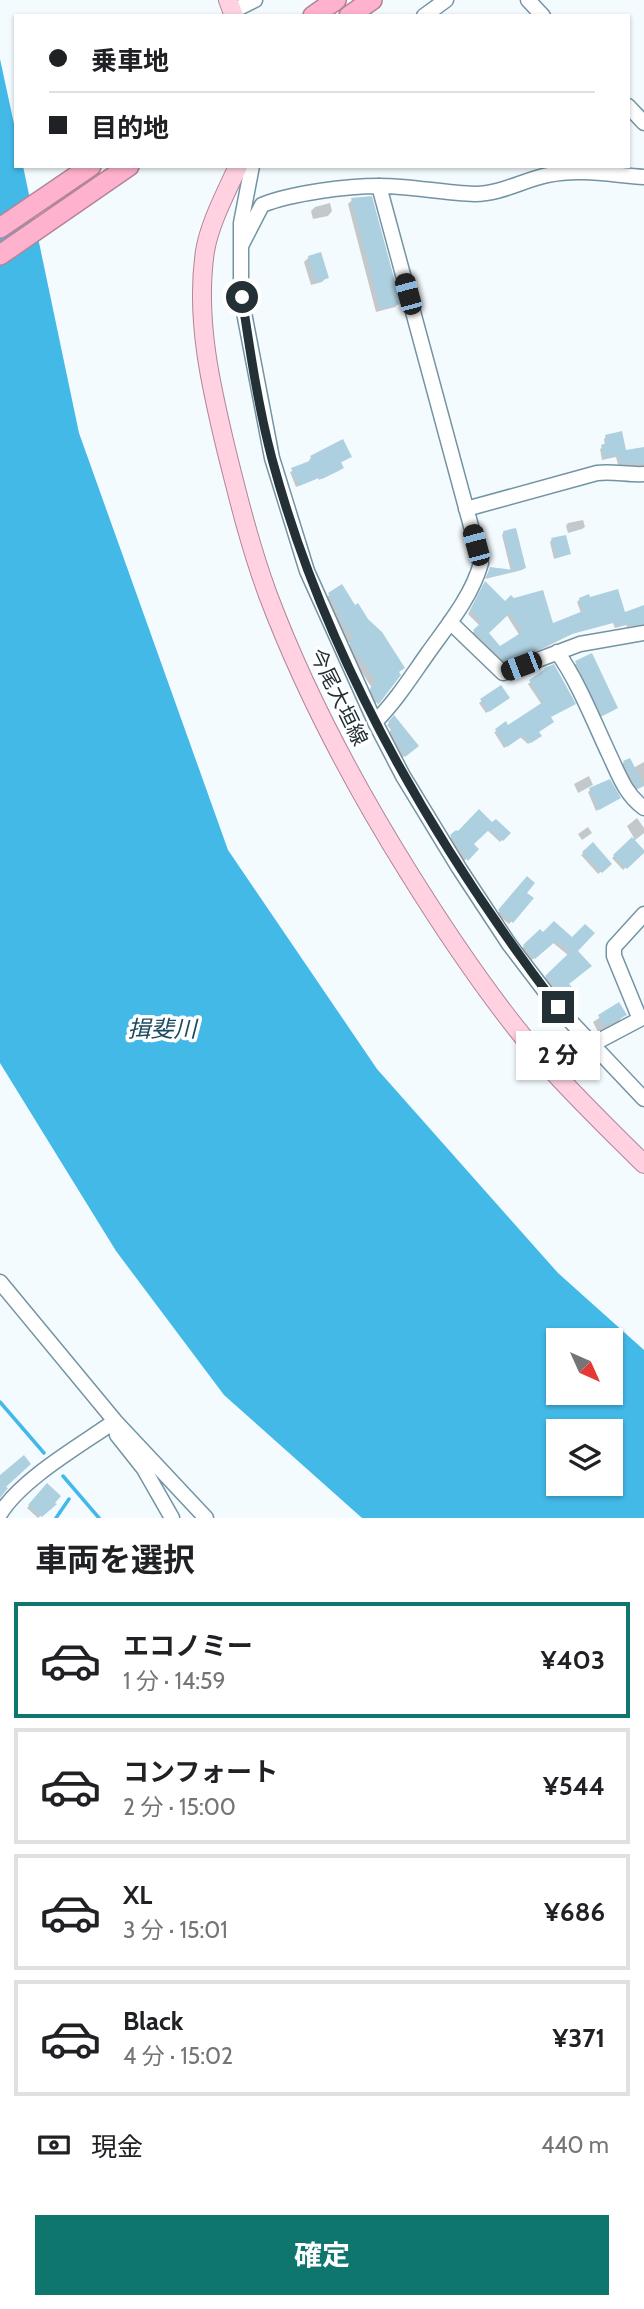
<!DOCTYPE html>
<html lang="ja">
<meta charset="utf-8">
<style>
:root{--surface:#fff;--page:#f2f2f2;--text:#202124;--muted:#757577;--line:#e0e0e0;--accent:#0f766e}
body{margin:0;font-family:Cabin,"Noto Sans JP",sans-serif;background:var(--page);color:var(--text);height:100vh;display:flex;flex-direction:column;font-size:26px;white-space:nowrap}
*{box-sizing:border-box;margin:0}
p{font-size:23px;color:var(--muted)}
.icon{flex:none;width:38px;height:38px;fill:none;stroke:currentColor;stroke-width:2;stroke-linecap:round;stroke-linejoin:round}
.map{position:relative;height:1518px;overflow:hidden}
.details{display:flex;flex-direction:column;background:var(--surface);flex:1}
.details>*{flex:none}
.top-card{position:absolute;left:14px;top:14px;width:616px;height:154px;border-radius:0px;box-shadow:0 2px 5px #0004;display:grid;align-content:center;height:154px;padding:0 35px;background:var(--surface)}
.needle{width:46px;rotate:135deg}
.tools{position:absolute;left:546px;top:1328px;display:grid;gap:14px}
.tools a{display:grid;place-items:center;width:77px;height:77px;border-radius:0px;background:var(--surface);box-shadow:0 2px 5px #0004;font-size:35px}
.end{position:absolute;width:32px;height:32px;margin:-16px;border:9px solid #233137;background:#fff;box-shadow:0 0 0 4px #fff}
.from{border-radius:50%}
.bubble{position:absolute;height:49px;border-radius:0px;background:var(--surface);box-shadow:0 2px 5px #0004;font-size:23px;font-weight:700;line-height:49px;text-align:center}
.car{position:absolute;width:21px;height:42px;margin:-21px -10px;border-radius:9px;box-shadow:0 0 5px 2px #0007;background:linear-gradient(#222 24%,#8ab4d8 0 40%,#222 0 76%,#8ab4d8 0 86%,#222 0)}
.top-card b{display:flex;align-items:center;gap:24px;height:66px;font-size:26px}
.top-card b+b{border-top:2px solid var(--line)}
.top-card i{width:18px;height:18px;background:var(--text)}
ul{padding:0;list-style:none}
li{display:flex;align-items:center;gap:21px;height:116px;margin:0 14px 10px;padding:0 21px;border:4px solid var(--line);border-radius:0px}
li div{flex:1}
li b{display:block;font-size:26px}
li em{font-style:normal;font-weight:700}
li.on{border-color:var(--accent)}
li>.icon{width:63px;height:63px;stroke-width:1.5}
h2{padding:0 35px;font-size:32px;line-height:84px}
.pay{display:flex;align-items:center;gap:18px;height:77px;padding:0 35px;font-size:26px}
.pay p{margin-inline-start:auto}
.cta{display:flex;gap:14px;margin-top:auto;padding:14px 35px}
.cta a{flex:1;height:80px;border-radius:0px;background:var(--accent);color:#fff;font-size:28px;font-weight:700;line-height:80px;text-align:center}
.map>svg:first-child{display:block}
.water{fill:#43b9e8;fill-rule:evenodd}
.shadow{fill:#0003;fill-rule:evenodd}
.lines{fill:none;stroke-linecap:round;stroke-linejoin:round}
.stream{stroke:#43b9e8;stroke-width:3.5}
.building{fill:#add0e0;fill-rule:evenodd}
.minor-casing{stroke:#7394a4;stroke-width:17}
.major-casing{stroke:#b28598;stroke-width:20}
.highway-casing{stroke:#b28598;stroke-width:22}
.minor{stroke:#fff;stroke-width:14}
.major{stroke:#ffd1e1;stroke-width:18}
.highway{stroke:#ffb2cd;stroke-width:19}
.route{stroke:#233137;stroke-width:9}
.labels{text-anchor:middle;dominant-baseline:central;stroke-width:7;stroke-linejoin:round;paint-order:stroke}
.street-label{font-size:21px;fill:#233137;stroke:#fff}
.water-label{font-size:23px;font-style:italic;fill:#194a5e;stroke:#fff}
</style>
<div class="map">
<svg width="644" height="1518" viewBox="0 0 644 1518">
<rect width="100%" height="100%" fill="#f4fbfe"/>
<path class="water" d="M0,59L16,133V166H23L79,433L228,850L377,1069L558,1273L644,1350V1518H362L224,1395L116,1251L0,1063ZM558,1340H611V1393H558ZM558,1432H611V1484H558Z"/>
<path class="shadow" d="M352,200L399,303L395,307L376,312L348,204Z
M330,203L332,211L328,216L313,219L311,211L315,207Z
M309,257L327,277L322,282L311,285L304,262Z
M606,437L624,452L644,449V468L618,465L616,457L602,460L600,449L605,446L604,439Z
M311,458L347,459L340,463V470L319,480L318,478L296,487L290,472L310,463L309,460Z
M583,520L585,527L582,529L568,533L566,526L568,523Z
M504,532L525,568L522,570L485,579L490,569L511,572L502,535Z
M552,540L569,554L554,559L550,542Z
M483,586L505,603L552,625L581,613L577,602L580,599L623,614L644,606V625L627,627L626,625L615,628L613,623L572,634L544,648L502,664L471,634L480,626L468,614ZM506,614L520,636L500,648L486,633Z
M341,587L399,675L372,708L366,694L372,688L346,648L350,644L336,626L324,599Z
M591,656L614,710L600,717L573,665Z
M544,672L549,718L537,732V738L528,744L520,737L504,748L494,732L508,727L542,705L528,684Z
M505,700L486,713L479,703L482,701Z
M394,718L417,746L402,758L389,733L391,730L387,725Z
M624,762L633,768L644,762V786L635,790L621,765Z
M589,776L593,785L578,793L574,784Z
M590,790L616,800L596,811L588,792Z
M637,818L644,828V833L634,841L643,851L623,870L612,858L634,838L627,826Z
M493,825L509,833L500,842L487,830L472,844L477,849L464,861L449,839L456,832Z
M588,827L592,833L582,840L578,834Z
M593,845L610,864L598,874L581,855Z
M527,878L525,893L531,899L509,924L497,914Z
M540,931L576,951L567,985L569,987L560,996L544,979L569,956L552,942L532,960L522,948Z
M619,1005L624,1015L619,1021L598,1032L593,1022Z
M47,1486L54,1504L38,1518L27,1508Z"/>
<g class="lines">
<path class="stream" d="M0,1402L44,1453
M63,1476L99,1518
M56,1518L69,1499"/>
</g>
<path class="building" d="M372,196L401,304L380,309L351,198Z
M321,252L329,278L315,282L308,256Z
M622,431L626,450L644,447V464L620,463L618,455L604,458L601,445L607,443L605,435Z
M343,439L352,457L341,462L344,468L322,479L321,477L299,486L291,468L312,460L310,456Z
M516,528L526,568L486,578L490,567L513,570L503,531Z
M566,535L571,554L557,558L551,538Z
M485,581L505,601L511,595L514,598L543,590L553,623L583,611L579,598L589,594L590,597L618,589L625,612L644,605V624L630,626L629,623L617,627L616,622L577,632L548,644L549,645L505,662L473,630L481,623L470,610ZM510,613L522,632L500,646L489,633Z
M342,584L355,605L358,603L368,619L382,632L405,668L399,672L401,675L378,705L370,688L376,682L355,651H354L349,642L354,639L340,621L341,617L328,593Z
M592,653L618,708L602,716L575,661Z
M554,664L576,704L551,717L554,722L539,732L542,736L531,743L523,736L507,747L495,729L506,721L508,725L543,702L529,680L545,669L544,668Z
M501,685L510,698L489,712L480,699Z
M394,715L419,746L405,757L390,729L393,727L388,722Z
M630,758L644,785L638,789L623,761Z
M610,779L621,798L599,810L589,788Z
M479,809L492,822L496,819L511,833L503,841L490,829L474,844L479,849L468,861L450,835L456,830L458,831Z
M632,837L644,850V853L627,869L613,855Z
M593,842L612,864L602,873L582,852Z
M527,876L535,883L527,893L534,898L513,923L498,910Z
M554,921L572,937L585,924L595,933L578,951L592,966L569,984L572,987L563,995L545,976L570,952L556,941L535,959L523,945L540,929L543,932Z
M619,1002L627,1015L604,1027L598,1015Z
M24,1455L31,1464L6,1487L8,1488L0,1498V1475Z
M47,1483L61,1496L55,1503L57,1504L42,1517L28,1505Z"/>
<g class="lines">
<defs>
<path id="minor" d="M528,0L543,16
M233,11L255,0
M424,16L446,0
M628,106L644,123
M252,166L241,223V297L272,458L307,571L375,722L403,776L459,868L509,944L557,1007L644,1099
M242,244L262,205C292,193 347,186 379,186C411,186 443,193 475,194C501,194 523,180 548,175C580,168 612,175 644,177
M466,509L597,473C613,471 628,475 644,474
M450,622L503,673L580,644L644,633
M557,652C577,679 594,722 609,754C619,775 625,794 644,808
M375,722C396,701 411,677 428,653C448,625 472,596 481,563L379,186
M639,1017L614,956V947L644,914
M593,1044L644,1017
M0,1282L115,1421L206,1518
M0,1514C21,1479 81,1445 115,1421L117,1435L144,1469L172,1518"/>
<path id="major" d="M228,0L234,16
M238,166C226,193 210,222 205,251C195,319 211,387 227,453C239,501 251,549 268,595C305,693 354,785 409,873C447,934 487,994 534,1050C568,1090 607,1127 644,1164"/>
<path id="highway" d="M313,16L336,0
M349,16L372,0
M0,228L91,166
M0,255L129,166"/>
</defs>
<use href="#minor" class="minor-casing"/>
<use href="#major" class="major-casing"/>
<use href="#highway" class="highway-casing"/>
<use href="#minor" class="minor"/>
<use href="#major" class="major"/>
<use href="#highway" class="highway"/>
</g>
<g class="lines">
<path class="route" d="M242,297C250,351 258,406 272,459C326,660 433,843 558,1007"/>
</g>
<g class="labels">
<g class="street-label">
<text transform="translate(339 697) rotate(64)">今尾大垣線</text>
</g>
<g class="water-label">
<text x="162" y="1029">揖斐川</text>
</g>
</g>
</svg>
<div class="tools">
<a><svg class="needle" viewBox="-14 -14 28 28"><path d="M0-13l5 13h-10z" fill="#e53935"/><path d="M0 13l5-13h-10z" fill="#757577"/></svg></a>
<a><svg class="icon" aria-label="layers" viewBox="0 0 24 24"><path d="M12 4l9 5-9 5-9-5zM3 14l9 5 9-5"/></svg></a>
</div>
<i class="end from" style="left:242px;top:297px"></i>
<i class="end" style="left:558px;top:1007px"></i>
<div class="bubble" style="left:516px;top:1031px;width:84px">2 分</div>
<i class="car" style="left:408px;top:294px;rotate:345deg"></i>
<i class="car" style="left:476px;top:545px;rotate:345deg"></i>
<i class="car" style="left:521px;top:666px;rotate:249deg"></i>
<div class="top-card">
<b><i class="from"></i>乗車地</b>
<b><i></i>目的地</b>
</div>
</div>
<section class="details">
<h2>車両を選択</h2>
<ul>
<li class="on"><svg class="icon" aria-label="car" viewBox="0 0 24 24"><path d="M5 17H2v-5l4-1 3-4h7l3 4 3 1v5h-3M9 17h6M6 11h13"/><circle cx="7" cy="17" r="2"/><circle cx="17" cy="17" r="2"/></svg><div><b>エコノミー</b><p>1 分 · 14:59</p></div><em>¥403</em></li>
<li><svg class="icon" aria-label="car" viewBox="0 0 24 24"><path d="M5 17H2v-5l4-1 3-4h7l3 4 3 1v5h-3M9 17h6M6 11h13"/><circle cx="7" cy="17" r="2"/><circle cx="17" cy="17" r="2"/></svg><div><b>コンフォート</b><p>2 分 · 15:00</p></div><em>¥544</em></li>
<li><svg class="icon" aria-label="car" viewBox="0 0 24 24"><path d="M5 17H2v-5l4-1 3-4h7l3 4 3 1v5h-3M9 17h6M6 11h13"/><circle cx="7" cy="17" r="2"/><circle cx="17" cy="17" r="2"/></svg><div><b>XL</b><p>3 分 · 15:01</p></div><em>¥686</em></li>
<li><svg class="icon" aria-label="car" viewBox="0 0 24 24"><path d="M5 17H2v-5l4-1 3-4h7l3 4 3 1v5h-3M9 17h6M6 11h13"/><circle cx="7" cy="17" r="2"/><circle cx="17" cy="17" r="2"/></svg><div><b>Black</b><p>4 分 · 15:02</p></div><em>¥371</em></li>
</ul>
<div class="pay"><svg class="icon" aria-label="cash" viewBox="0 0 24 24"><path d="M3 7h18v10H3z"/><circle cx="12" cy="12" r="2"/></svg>現金<p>440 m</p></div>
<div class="cta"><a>確定</a></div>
</section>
